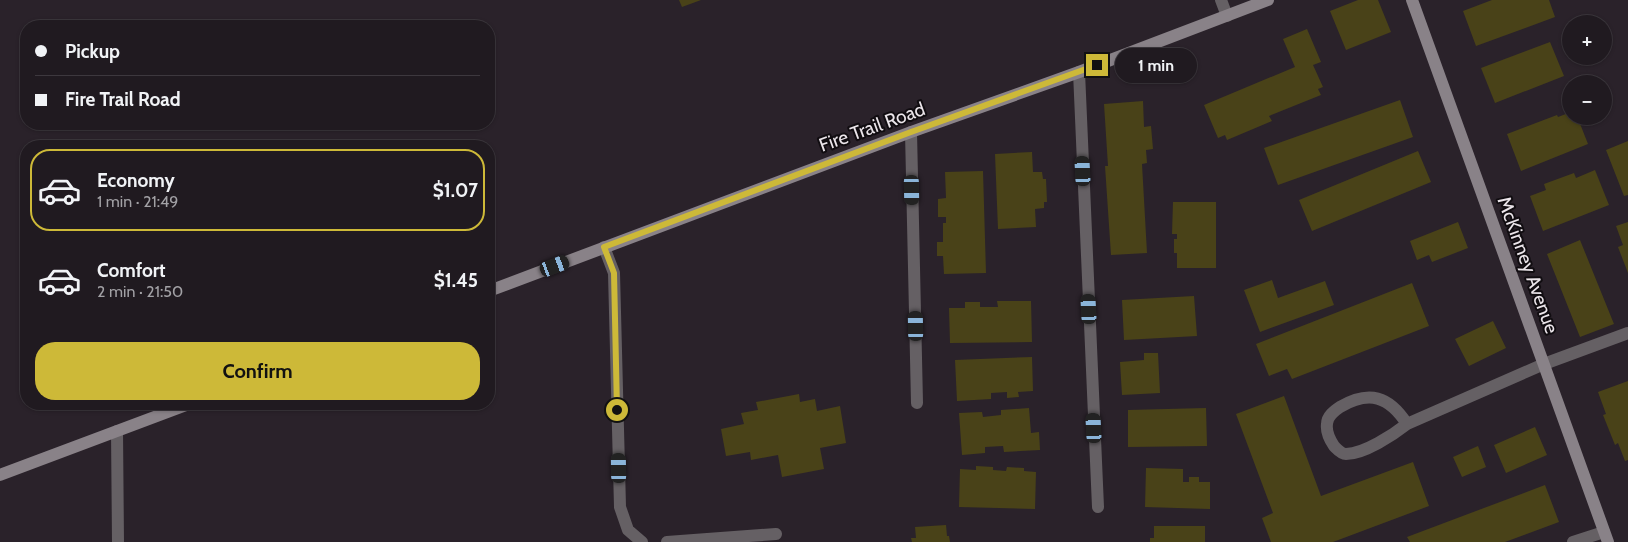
<!DOCTYPE html>
<meta charset="utf-8">
<style>
:root{--surface:#201a20;--page:#2d272d;--text:#f1f3f6;--muted:#a2a1a5;--line:#3d383e;--accent:#cdb938}
body{margin:0;font-family:Cabin,sans-serif;background:var(--page);color:var(--text);height:100vh;display:flex;flex-direction:column;font-size:19px;white-space:nowrap}
*{box-sizing:border-box;margin:0}
p{font-size:16px;color:var(--muted)}
.icon{flex:none;width:28px;height:28px;fill:none;stroke:currentColor;stroke-width:2;stroke-linecap:round;stroke-linejoin:round}
.map{position:relative;flex:1;overflow:hidden}
.side{position:absolute;left:20px;top:140px;width:475px;height:270px;display:flex;flex-direction:column;background:var(--surface);border-radius:20px;box-shadow:0 1px 4px #0004,0 0 0 1px var(--line)}
.side>*{flex:none}
.guide{position:absolute;left:20px;top:20px;width:475px;height:110px;border-radius:20px;box-shadow:0 1px 4px #0004,0 0 0 1px var(--line);display:grid;align-content:center;height:110px;padding:0 15px;background:var(--surface)}
.buttons{position:absolute;left:1562px;top:15px;display:grid;gap:10px}
.buttons a{display:grid;place-items:center;width:50px;height:50px;border-radius:50%;background:var(--surface);box-shadow:0 1px 4px #0004,0 0 0 1px var(--line);font-size:25px}
.end{position:absolute;width:22px;height:22px;margin:-11px;border:6px solid #cdb938;background:#111;box-shadow:0 0 0 2px #111}
.from{border-radius:50%}
.bubble{position:absolute;height:35px;border-radius:18px;background:var(--surface);box-shadow:0 1px 4px #0004,0 0 0 1px var(--line);font-size:16px;font-weight:800;line-height:35px;text-align:center}
.car{position:absolute;width:15px;height:30px;margin:-15px -8px;border-radius:6px;box-shadow:0 0 4px 1px #0007;background:linear-gradient(#222 24%,#8ab4d8 0 40%,#222 0 76%,#8ab4d8 0 86%,#222 0)}
.guide b{display:flex;align-items:center;gap:18px;height:48px;font-size:19px}
.guide b+b{border-top:1px solid var(--line)}
.guide i{width:12px;height:12px;background:var(--text)}
ul{padding:9px 0 0;list-style:none}
li{display:flex;align-items:center;gap:15px;height:82px;margin:0 10px 8px;padding:0 5px;border:2px solid transparent;border-radius:20px}
li div{flex:1}
li b{display:block;font-size:19px}
li em{font-style:normal;font-weight:800}
li.selected{border-color:var(--accent)}
li>.icon{width:45px;height:45px;stroke-width:1.5}
.primary-button{display:flex;gap:10px;margin-top:auto;padding:10px 15px}
.primary-button a{flex:1;height:58px;border-radius:20px;background:var(--accent);color:#111;font-size:20px;font-weight:800;line-height:58px;text-align:center}
.map>svg:first-child{display:block}
.building{fill:#494218}
.lines{fill:none;stroke-linecap:round;stroke-linejoin:round}
.lane{stroke:#656064;stroke-width:12}
.street{stroke:#656064;stroke-width:12}
.secondary{stroke:#898288;stroke-width:12}
.route{stroke:#cdb938;stroke-width:6}
.labels{text-anchor:middle;dominant-baseline:central;stroke-width:4;stroke-linejoin:round;paint-order:stroke}
.street-label{font-size:19px;fill:#ece6eb;stroke:#110d11}
</style>
<div class="map">
<svg width="1628" height="542" viewBox="0 0 1628 542">
<rect width="100%" height="100%" fill="#2a222a"/>
<path class="building" d="M679,0H701L682,7Z
M1358,0H1378L1391,32L1346,50L1330,11Z
M1492,0H1549L1555,17L1476,46L1463,11Z
M1307,29L1321,62L1313,65L1323,87L1318,89L1321,95L1269,116L1272,121L1227,140L1225,135L1218,138L1204,105L1295,67L1283,39Z
M1550,42L1564,76L1495,103L1481,68Z
M1400,100L1413,137L1278,185L1264,148Z
M1143,101L1144,127L1151,126L1153,149L1146,150L1147,163L1142,164L1147,253L1111,255L1105,166H1108L1104,104Z
M1571,112V116H1577L1588,144L1521,171L1507,134L1557,115L1558,117Z
M1628,141V195L1624,196L1606,150Z
M1418,151L1431,182L1312,231L1299,200Z
M1032,152L1033,172H1042L1043,179H1046L1047,202H1044V208L1035,209L1036,227L998,229L995,154Z
M1595,170L1609,205L1543,231L1530,196L1546,190L1544,184L1574,173L1576,178Z
M983,171L986,273L944,274L943,256H937V242H943V223H946V217H938V199L946,198L945,172Z
M1173,202H1216V268H1177V253H1174V239H1177V234H1172Z
M1458,222L1468,248L1432,262L1429,255L1417,260L1410,241Z
M1628,222V273L1618,247L1623,245L1616,226Z
M1580,240L1614,324L1580,337L1547,254Z
M1272,280L1278,298L1325,281L1334,305L1260,332L1244,290Z
M1412,283L1429,326L1292,379L1287,369L1269,376L1256,344Z
M1194,296L1197,336L1124,340L1122,300Z
M997,301H1031L1032,342L950,343L949,308H965V302H980V307H998Z
M1493,321L1506,348L1469,366L1455,339Z
M1144,353H1158L1160,393L1122,395L1120,362L1144,360Z
M1032,357L1033,391L1018,392L1019,397L1007,398V392L991,393V399L957,401L955,360Z
M1628,381V460L1625,461L1618,443L1615,445L1603,415L1606,414L1598,392Z
M799,394L800,402L815,399L817,411L840,406L846,443L820,448L824,469L782,477L778,455L751,460L750,452L726,456L721,429L744,424L741,413L758,410L756,402Z
M1284,396L1321,496L1413,462L1429,506L1333,542H1271L1262,518L1273,513L1236,414Z
M1029,408L1031,433L1039,432L1040,450L1004,452L1003,446L985,447V453L962,455L959,413L982,412L983,417L1001,415V410Z
M1206,408L1207,446L1128,447V410Z
M1535,427L1547,455L1506,473L1494,445Z
M1478,446L1486,467L1462,477L1453,457Z
M976,466L993,467V470L1006,471L1007,467L1024,468V471L1036,472L1035,509L959,507L960,469L976,470Z
M1146,468L1183,469V482H1189V477H1199V482H1210V509L1145,507Z
M1545,485L1559,522L1505,542H1410L1407,537Z
M946,525L947,536H949L950,542H912L911,538H916L915,527Z
M1154,526H1205V542H1150V538H1154Z"/>
<g class="lines">
<path class="lane" d="M1221,0L1227,16
M1407,424C1389,396 1369,390 1340,407C1334,411 1327,416 1327,424C1326,431 1330,440 1334,446C1337,449 1341,454 1346,454C1364,454 1393,435 1407,424L1544,364
M117,431L118,542
M1573,542L1604,532"/>
<path class="street" d="M1079,72L1098,507
M911,132L917,403
M604,247L614,273L620,507L628,530L642,542
M1544,364L1628,333
M667,542L776,534"/>
<path class="secondary" d="M1412,0L1608,542
M489,291L911,132L1079,72L1268,0
M0,475L189,404"/>
</g>
<g class="lines">
<path class="route" d="M617,410L614,273L604,247L911,132L1097,65"/>
</g>
<g class="labels">
<g class="street-label">
<text transform="translate(872 127) rotate(-20)">Fire Trail Road</text>
<text transform="translate(1528 265) rotate(70)">McKinney Avenue</text>
</g>
</g>
</svg>
<div class="buttons">
<a>+</a>
<a>−</a>
</div>
<i class="end from" style="left:617px;top:410px"></i>
<i class="end" style="left:1097px;top:65px"></i>
<div class="bubble" style="left:1115px;top:48px;width:82px">1 min</div>
<i class="car" style="left:1083px;top:171px;rotate:357deg"></i>
<i class="car" style="left:912px;top:190px;rotate:179deg"></i>
<i class="car" style="left:555px;top:266px;rotate:69deg"></i>
<i class="car" style="left:1089px;top:309px;rotate:357deg"></i>
<i class="car" style="left:916px;top:326px;rotate:359deg"></i>
<i class="car" style="left:1094px;top:428px;rotate:357deg"></i>
<i class="car" style="left:619px;top:468px;rotate:359deg"></i>
<div class="guide">
<b><i class="from"></i>Pickup</b>
<b><i></i>Fire Trail Road</b>
</div>
<section class="side">
<ul>
<li class="selected"><svg class="icon" aria-label="car" viewBox="0 0 24 24"><path d="M5 17H2v-5l4-1 3-4h7l3 4 3 1v5h-3M9 17h6M6 11h13"/><circle cx="7" cy="17" r="2"/><circle cx="17" cy="17" r="2"/></svg><div><b>Economy</b><p>1 min · 21:49</p></div><em>$1.07</em></li>
<li><svg class="icon" aria-label="car" viewBox="0 0 24 24"><path d="M5 17H2v-5l4-1 3-4h7l3 4 3 1v5h-3M9 17h6M6 11h13"/><circle cx="7" cy="17" r="2"/><circle cx="17" cy="17" r="2"/></svg><div><b>Comfort</b><p>2 min · 21:50</p></div><em>$1.45</em></li>
</ul>
<div class="primary-button"><a>Confirm</a></div>
</section>
</div>
